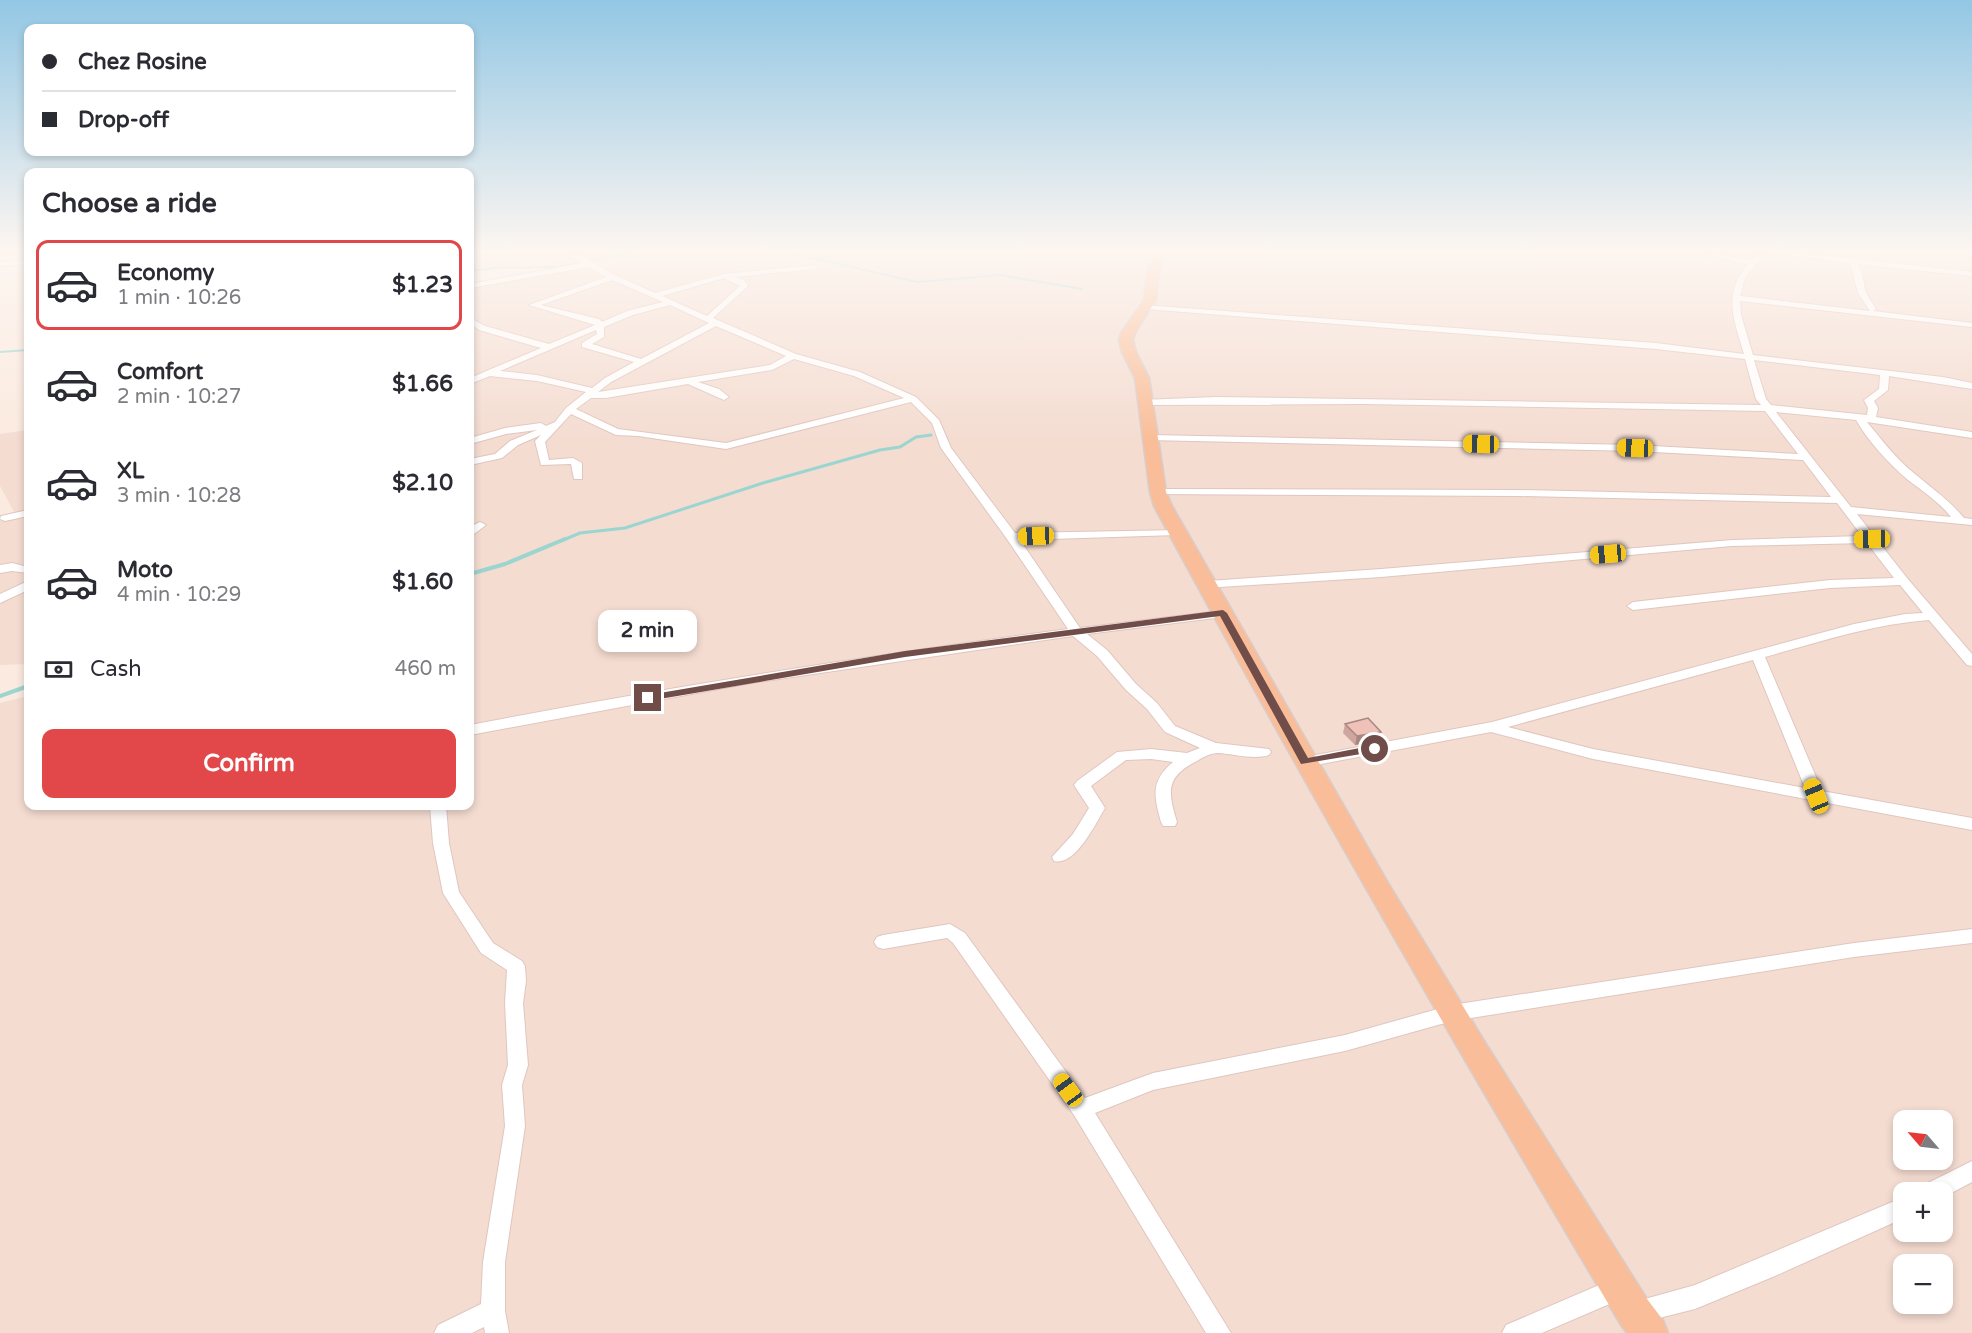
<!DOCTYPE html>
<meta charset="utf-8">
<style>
:root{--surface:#fff;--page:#f2f2f3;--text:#2b2b33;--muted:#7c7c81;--line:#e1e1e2;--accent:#e24749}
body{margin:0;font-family:"Varela Round",sans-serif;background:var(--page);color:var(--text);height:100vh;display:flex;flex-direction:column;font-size:22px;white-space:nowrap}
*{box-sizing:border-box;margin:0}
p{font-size:20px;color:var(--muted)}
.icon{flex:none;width:33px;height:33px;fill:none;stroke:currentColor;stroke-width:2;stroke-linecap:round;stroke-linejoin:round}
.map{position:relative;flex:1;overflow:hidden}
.panel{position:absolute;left:24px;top:168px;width:450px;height:642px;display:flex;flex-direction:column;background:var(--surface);border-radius:12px;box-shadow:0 3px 9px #0003}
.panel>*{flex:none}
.hud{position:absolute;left:24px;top:24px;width:450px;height:132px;border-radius:12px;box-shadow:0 3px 9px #0003;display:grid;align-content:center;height:132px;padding:0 18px;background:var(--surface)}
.needle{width:39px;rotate:298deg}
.controls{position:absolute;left:1893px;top:1110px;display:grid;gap:12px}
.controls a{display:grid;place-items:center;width:60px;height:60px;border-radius:12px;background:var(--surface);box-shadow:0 3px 9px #0003;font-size:30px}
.end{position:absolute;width:27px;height:27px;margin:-14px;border:8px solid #704d48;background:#fff;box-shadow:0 0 0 3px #fff}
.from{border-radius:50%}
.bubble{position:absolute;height:42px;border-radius:12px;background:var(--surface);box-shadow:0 3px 9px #0003;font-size:20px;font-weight:800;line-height:42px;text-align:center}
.car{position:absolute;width:18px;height:36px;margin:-18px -9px;border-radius:8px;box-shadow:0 0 4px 2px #0007;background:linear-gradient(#f5c518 24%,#345 0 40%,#f5c518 0 76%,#345 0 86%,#f5c518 0)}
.hud b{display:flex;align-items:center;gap:21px;height:57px;font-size:22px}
.hud b+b{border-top:2px solid var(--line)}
.hud i{width:15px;height:15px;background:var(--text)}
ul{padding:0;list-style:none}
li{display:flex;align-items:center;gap:18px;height:90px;margin:0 12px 9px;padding:0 6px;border:3px solid transparent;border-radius:12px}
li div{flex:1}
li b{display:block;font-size:22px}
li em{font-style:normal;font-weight:800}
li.on{border-color:var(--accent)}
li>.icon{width:54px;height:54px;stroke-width:1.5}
h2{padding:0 18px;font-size:27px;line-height:72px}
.pay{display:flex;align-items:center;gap:15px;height:66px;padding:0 18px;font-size:22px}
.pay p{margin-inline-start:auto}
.action{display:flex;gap:12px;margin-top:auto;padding:12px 18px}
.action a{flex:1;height:69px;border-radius:12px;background:var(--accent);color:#fff;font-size:24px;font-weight:800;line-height:69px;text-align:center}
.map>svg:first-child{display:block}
.residential{fill:#f4dcd1;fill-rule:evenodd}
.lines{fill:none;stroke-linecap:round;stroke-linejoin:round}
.stream-far2{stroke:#9bd5d0;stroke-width:2}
.stream-far1{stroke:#9bd5d0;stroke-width:3}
.stream{stroke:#9bd5d0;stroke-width:4}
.street-casing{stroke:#e0c6bf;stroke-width:2}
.primary-casing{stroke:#d7cdcc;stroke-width:3}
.street{fill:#fff;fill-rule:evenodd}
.primary{fill:#f9be99;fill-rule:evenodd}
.wall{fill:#cea69e}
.shaded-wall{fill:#a78781}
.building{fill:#efc1b8;stroke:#a78781;stroke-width:1.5}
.route{fill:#704d48}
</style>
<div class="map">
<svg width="1972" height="1333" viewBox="0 0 1972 1333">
<rect width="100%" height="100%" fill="#fbeadf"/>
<path class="residential" d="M470,253H1972V1333H0V703L28,696V806H470V287L552,275L545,266L547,261L527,260L517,266L480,268L470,264ZM1904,1120H1942V1160H1904ZM1904,1192H1942V1232H1904ZM1904,1264H1942V1304H1904Z
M28,430V664L0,665V521L14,512L0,486V434Z"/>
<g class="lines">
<path class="stream-far2" d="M791,253L917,282L1000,275L1082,289
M470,271L496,268L558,267L626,253
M0,352L28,350"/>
<path class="stream-far1" d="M561,541L580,533L625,528L763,483L880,450L900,447L916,437L931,435"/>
<path class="stream" d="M470,574L505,564L565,539
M0,696L28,686"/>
<defs>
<path id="street" d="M567,253H576L615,275L655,293L724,274L817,265V269H814L735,277L744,280L748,286L713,318L796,354L860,372L916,397L939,420L951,448L1015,533L1181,530L1183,532L1177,535L1020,540L1080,628L1227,610L1229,613L1227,616L1223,617L1087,634L1107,650L1136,684L1157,703L1175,726L1216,743L1269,749L1271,752L1269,755C1254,760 1234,754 1218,753C1211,753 1203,757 1197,761C1165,777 1168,792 1177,822L1175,826H1163L1161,822C1154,796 1150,781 1173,762L1151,759L1126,760L1091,786L1105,808C1096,823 1075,867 1054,861L1052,857L1073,834L1089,808L1074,785L1077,781L1117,752L1151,749L1187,753L1200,748L1165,732L1147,709L1126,690L1097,656L1073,636L751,683L470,735V725C668,687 867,656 1068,629L1007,539L941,448L932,423L911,402L726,449L638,436L616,435L571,414L545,442L549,460L573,458L582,463V479H574L571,464L541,465L535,441L541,435L518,445L502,458L470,465V459L495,454L510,441L537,430L506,434L470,444V438L505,428L541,423L546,426L555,422L566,408L586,392L537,381L490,376L470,384V378L541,348L479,330L470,323V318L485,326L549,344L595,325L529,305L606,277L589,267L470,288V284L583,263ZM724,278L740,286L707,316L662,296ZM612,280L663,302L627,311L602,322L599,319L541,305ZM670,305L709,323L641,359L592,344L604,337V327L633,315ZM716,326L786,356L770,365L598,392L611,382ZM596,330L597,334L582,343V347L634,362L605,378L592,388L537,375L500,371ZM794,359L854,376L904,398L726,443L618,429L576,409L591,398H606L688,384L724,400L729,397L719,389L698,382L772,370Z
M1699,253H1714L1751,261L1758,253H1765L1745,278L1740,296L1870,311L1858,293L1850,263L1774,253H1800L1854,259L1859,257L1862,260L1972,272V276L1857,264L1861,270L1866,293L1876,309L1873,311L1972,323V327L1740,301L1741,315L1753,355L1943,377L1972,383V389L1889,376L1888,390L1874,401L1878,408L1876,417L1972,432V438L1867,422C1882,440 1896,459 1915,474C1934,490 1948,499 1964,518L1972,519V525L1857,514L1907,578L1972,654V666L1967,665L1929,620C1873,624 1819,642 1765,657L1822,791L1972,818V830L1593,759L1491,732L1305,767L1300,766L1298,762L1300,758L1305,757L1492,722L1854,624L1905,614L1923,613L1900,585L1830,588L1633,610L1627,606L1633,602L1830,580L1894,578L1867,543L1732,546L1381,577L1204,588L1202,585L1208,581L1381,569L1732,540L1862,536L1837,503L1519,496L1154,494V490L1158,489L1519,490L1831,497L1803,460L1635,451L1148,440L1147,438L1152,435L1635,445L1798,454L1765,411L1363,404L1144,405L1141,404V400L1216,397L1761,405L1756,399L1745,359L1656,349L1146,309H1143V305L1656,343L1744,354C1734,320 1722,294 1748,264ZM1754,360L1880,375L1879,389L1864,400L1868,408L1867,415L1771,405L1766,399ZM1776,412L1856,420C1868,441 1889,464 1908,480C1924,492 1939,502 1951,517L1851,507ZM1753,660L1805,788L1593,749L1508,727Z
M28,260V264L0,266V262Z
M28,510V516L5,521L0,519L1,516Z
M480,522L486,525L474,534L470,535V527Z
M12,563L28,567V573L12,571L0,573V565Z
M28,581V590L0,603V594Z
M430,806H446L449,843L459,892L493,943L522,961L525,966L526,981L523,1003L528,1065L522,1085L525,1126L505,1262V1311L509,1333H485L484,1327L472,1333H434L438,1325L481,1304L483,1262L505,1126L502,1085L508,1065L505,1003L507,970L481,953L443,893L433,843Z
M950,924L965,933L1085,1098L1153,1073L1345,1035L1452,1005L1854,943L1972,929V943L1854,957L1452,1021L1345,1051L1153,1090L1095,1113L1231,1333H1206L1074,1115L953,943L947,938L883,949L877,947L874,942L877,937L883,935Z
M1972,1161V1182L1942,1198V1192H1921L1924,1185Z
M1904,1197V1218L1775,1276L1695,1309L1635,1324L1627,1320L1623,1312L1627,1304L1695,1285Z
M1620,1276L1628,1280L1632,1288L1628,1296L1542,1333H1502L1506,1325Z"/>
<path id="primary" d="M1156,253H1167L1160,268L1156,300L1135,333L1133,340L1136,352L1149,378L1166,492L1172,506L1388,883L1486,1044L1647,1299L1663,1320L1668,1333H1627L1621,1325C1460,1055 1303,783 1154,506L1150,492L1135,378L1122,352L1119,340L1121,333L1144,300L1148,268Z"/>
</defs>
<use href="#street" class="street-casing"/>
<use href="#primary" class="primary-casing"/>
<use href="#street" class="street"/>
<use href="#primary" class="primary"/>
</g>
<path class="wall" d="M1345,724L1379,741L1355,745L1343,733Z"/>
<path class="shaded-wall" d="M1381,732L1379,741L1355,745L1357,736Z"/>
<path class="building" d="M1368,718L1381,732L1357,736L1345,724Z"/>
<linearGradient id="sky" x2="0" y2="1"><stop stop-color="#93c7e4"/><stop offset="0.57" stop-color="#fdf6f1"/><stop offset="1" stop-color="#fdf6f1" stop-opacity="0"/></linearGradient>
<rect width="1972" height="440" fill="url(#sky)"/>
<path class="route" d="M1223,610L1227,613L1308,758L1375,745L1379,746V751L1301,764L1220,616L905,657L648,701L643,698L648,695L905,651Z"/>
</svg>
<div class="controls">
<a><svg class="needle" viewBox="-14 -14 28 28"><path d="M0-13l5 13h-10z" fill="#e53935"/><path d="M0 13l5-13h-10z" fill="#7c7c81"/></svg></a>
<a>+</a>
<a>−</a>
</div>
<i class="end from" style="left:1375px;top:749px"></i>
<i class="end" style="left:648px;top:698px"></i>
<div class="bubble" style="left:598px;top:610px;width:99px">2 min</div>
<i class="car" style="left:1481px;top:444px;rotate:271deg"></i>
<i class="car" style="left:1635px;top:448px;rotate:272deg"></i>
<i class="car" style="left:1036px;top:536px;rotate:268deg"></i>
<i class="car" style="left:1872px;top:539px;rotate:269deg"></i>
<i class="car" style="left:1608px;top:554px;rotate:265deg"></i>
<i class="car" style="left:1816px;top:796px;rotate:338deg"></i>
<i class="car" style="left:1068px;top:1090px;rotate:324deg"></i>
<div class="hud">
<b><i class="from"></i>Chez Rosine</b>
<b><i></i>Drop-off</b>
</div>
<section class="panel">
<h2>Choose a ride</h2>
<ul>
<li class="on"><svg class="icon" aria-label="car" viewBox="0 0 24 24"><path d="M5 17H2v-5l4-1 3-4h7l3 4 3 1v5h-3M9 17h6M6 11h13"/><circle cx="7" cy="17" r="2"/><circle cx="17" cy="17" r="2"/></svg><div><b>Economy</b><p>1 min · 10:26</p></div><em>$1.23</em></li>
<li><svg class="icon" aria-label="car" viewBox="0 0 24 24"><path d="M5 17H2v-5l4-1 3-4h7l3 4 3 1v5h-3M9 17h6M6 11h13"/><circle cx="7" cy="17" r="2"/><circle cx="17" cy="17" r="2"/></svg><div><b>Comfort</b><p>2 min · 10:27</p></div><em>$1.66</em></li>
<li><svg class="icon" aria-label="car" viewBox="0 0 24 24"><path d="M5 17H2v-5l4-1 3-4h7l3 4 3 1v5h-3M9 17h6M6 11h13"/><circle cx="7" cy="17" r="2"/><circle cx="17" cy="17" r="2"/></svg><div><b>XL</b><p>3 min · 10:28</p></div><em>$2.10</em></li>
<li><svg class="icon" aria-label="car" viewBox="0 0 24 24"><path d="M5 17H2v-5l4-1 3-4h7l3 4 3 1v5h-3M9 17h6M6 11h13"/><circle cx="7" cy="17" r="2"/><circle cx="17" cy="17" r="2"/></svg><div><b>Moto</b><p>4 min · 10:29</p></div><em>$1.60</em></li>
</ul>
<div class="pay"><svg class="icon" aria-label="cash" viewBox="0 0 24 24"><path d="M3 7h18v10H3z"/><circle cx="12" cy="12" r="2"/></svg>Cash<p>460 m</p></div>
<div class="action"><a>Confirm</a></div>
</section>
</div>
